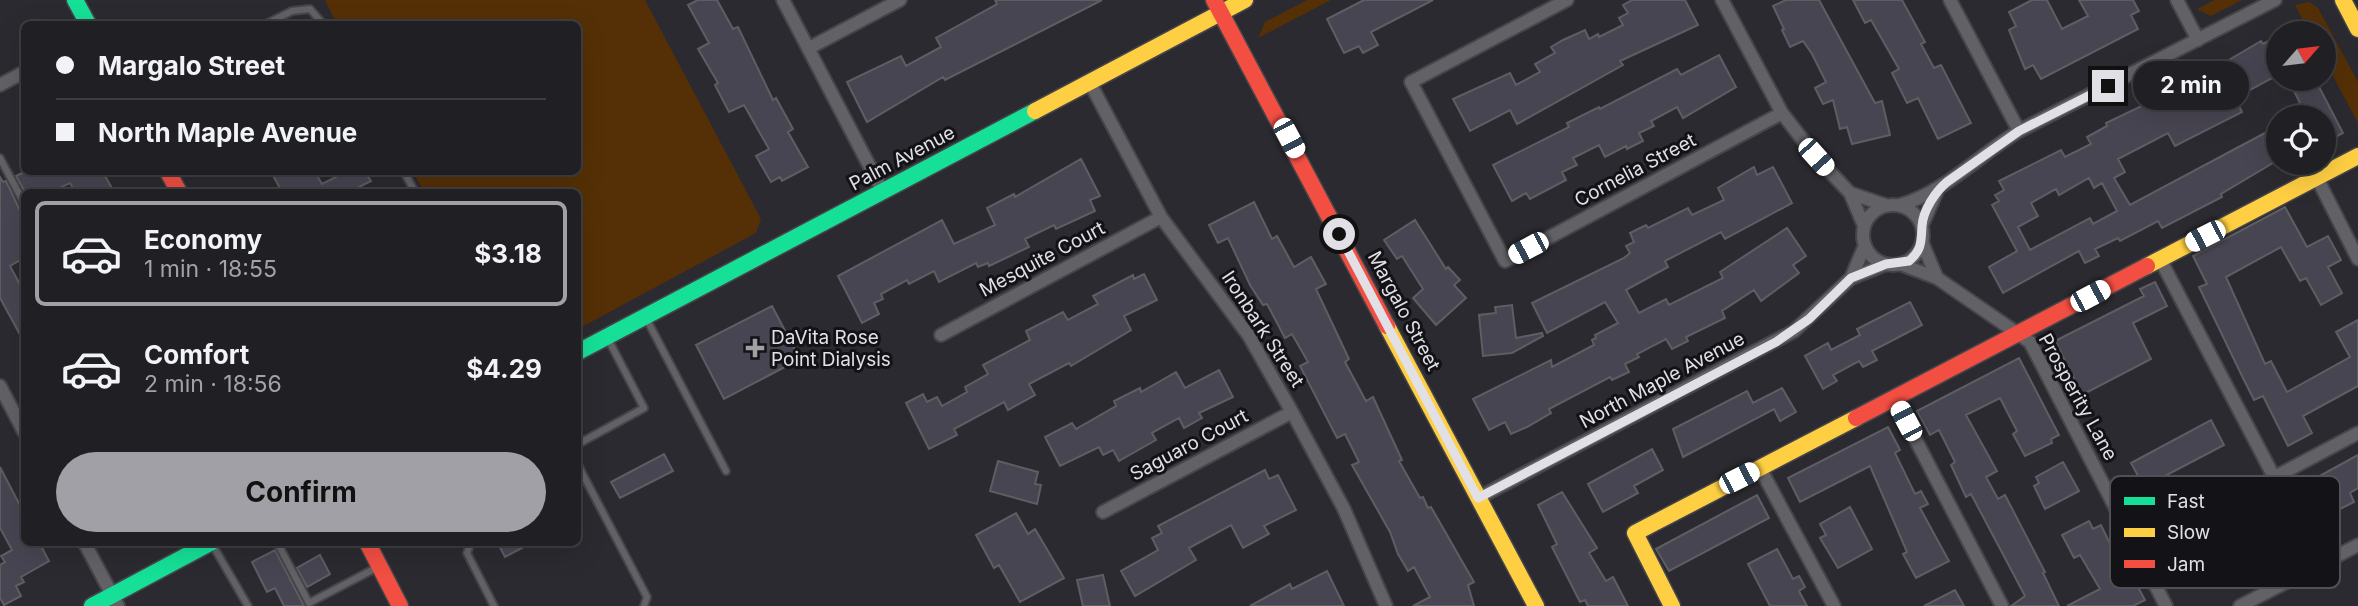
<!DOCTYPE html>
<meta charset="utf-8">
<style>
:root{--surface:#202024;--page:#28282c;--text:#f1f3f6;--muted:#a2a3a6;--line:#3d3e41;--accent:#a1a0a6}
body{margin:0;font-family:Inter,sans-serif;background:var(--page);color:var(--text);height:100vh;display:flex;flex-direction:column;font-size:26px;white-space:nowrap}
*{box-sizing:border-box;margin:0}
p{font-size:23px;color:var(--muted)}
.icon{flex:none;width:38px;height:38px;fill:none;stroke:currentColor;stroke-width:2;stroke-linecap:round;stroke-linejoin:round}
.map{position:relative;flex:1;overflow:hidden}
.side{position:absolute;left:21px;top:189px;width:560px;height:357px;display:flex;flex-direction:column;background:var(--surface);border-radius:10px;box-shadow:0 7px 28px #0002,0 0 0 2px var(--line)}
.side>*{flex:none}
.banner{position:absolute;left:21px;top:21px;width:560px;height:154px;border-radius:10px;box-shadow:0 7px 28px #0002,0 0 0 2px var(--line);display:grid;align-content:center;height:154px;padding:0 35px;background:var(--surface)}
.needle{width:46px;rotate:62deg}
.controls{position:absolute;left:2266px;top:21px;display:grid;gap:14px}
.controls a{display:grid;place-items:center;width:70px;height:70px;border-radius:50%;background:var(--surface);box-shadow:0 7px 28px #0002,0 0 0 2px var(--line);font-size:35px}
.end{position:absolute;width:32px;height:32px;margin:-16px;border:9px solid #e1e0e6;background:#111;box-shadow:0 0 0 4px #111}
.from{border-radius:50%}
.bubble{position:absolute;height:49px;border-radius:24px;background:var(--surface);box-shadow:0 7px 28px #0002,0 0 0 2px var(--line);font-size:23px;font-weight:700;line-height:49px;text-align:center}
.car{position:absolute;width:21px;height:42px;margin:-21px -10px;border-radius:9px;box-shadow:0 0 5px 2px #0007;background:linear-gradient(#fff 24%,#345 0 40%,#fff 0 76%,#345 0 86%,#fff 0)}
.banner b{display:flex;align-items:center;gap:24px;height:66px;font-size:26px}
.banner b+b{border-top:2px solid var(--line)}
.banner i{width:18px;height:18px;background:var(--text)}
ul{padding:12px 0 0;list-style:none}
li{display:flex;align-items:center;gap:21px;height:105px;margin:0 14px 10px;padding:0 21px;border:4px solid transparent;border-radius:10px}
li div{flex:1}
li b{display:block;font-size:26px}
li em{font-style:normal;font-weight:700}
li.on{border-color:var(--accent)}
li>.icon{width:63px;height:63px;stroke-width:1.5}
.action{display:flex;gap:14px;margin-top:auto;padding:14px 35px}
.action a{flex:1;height:80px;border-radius:42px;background:var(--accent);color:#111;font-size:28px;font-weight:700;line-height:80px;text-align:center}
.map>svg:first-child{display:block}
.green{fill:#553006}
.building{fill:#484552;stroke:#5e5e62;stroke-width:2;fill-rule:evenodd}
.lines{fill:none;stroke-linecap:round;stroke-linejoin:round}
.lane-casing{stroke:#464549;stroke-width:10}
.street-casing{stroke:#464549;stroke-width:16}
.fast-casing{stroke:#464549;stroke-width:19}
.slow-casing{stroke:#464549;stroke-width:19}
.jam-casing{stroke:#464549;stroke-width:19}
.lane{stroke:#626166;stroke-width:6}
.street{stroke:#626166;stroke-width:12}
.fast{stroke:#16e098;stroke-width:16}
.slow{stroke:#ffcf43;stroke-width:16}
.jam{stroke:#f24e42;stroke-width:16}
.route{stroke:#e1e0e6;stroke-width:9}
.poi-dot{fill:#a1a0a6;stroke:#131216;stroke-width:2.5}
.labels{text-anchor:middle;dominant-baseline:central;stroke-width:6;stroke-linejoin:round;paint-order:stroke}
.street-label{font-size:19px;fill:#e1e0e6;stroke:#131216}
.poi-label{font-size:19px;fill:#e1e0e6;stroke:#131216;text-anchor:start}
.key{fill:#131216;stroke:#515054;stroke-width:2}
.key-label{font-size:19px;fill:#e1e0e6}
</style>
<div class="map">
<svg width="2358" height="606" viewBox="0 0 2358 606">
<rect width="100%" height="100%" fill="#2b2a30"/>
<path class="green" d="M325,0H645L761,219L756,233L578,329V192H424L413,172H578V24H337Z
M1307,0H1331L1258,38L1265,22Z
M2215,0H2242L2211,16L2197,9Z
M2309,2L2318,8L2358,82V123L2324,59V33H2310L2295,5Z"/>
<path class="building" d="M698,0H717L733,29L738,27L773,100L776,98L793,129L788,132L808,167L782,181L780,177L771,182L756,156L769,149L744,105L729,112L715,85L718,83L698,49L709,43L688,5Z
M995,0H1102L945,80L943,77L867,122L847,82L901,56L906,66L941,47L936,38L997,4Z
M1364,0H1433L1371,32L1378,45L1363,53L1359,46L1344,53L1327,19Z
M1632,0H1685L1698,25L1620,61L1623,65L1517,124L1510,110L1470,131L1453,99L1510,73L1516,85L1540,72L1535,64L1555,53L1551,47L1563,40L1585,30L1589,39L1598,34L1599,37L1623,25L1619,18L1628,13L1623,5Z
M1786,0H1819L1875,103L1882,101L1890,135L1852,144L1847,127L1840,129L1833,100L1823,104L1815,88L1826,82L1812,54L1803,41L1790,47L1782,30L1784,29L1773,6Z
M1853,0H1902L1925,42L1921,44L1934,68L1941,65L1971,123L1938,139L1918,98L1907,103L1892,73L1899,69L1871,20L1865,23Z
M2032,0H2047L2062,29L2088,16L2079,0H2133L2139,11L2131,15L2138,29L2041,79L2033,65L2025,69L2009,30L2016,26L2009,12Z
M2278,36V75L2235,98L2242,112L2175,146L2168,133L2118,159L2125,172L2114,178L2130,205L2278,126V160L2221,194L2222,197L2162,228L2158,221L2120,241L2118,238L2095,249L2099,256L2085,263L2079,251L2003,293L1989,267L2017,251L1992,205L1999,201L1995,195L2004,190L1999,181L2061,150L2065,157L2091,144L2087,137L2107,126L2106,123L2204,76L2208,85L2233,72L2227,61L2261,41L2263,44ZM2089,178L2094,188L2102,183L2117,211L2093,224L2090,218L2030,250L2018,227L2038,216L2031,203L2056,189L2059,195Z
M1719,55L1736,87L1683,118L1677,107L1651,121L1654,126L1639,133L1643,141L1627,149L1626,146L1605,157L1599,145L1573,158L1577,165L1562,172L1566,180L1530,199L1526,193L1512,201L1493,165L1569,127L1567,123L1599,107L1600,109L1677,69L1681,75Z
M2288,79H2315L2343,133L2324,143V117H2303L2297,105L2300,103Z
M1081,159L1100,196L1090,200L1095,211L1056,229L1054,225L1025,239L1029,247L989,266L988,263L978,267L976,263L939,282L934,271L909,284L907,280L881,294L883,299L874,303L879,314L862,323L838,276L942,220L954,244L995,225L987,208L1014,194L1015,197Z
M1754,167L1757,175L1773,167L1792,203L1725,239L1721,232L1665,261L1668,267L1626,290L1639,313L1666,299L1669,305L1723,278L1720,272L1787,228L1806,256L1793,265L1799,273L1761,301L1754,290L1722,311L1725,318L1686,337L1688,341L1672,349L1666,339L1637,354L1639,357L1625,364L1629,372L1612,380L1610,377L1549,409L1551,413L1527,427L1511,434L1505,422L1489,430L1473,399L1551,360L1552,367L1594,345L1592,340L1596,338L1595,335L1618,323L1605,302L1547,333L1532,303L1624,258L1630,253L1626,246L1634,242L1630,233L1646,225L1648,228L1688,208L1692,215L1724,200L1718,188Z
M24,172H103L114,192H75L70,183L51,192H25L16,176Z
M271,172H315L322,184L346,172H365L371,181L349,192H282Z
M0,177L3,182L6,181L24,219V258L10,266L24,292V342L0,298Z
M1254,202L1272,239L1277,236L1294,267L1311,257L1326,284L1316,289L1349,359L1345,362L1366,401L1373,397L1402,460L1399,461L1420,498L1423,497L1428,508L1431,507L1474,582L1468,585L1474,606H1413L1430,597L1414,567L1408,571L1398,554L1390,532L1352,465L1359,462L1345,434L1337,438L1300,366L1308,362L1292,334L1285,338L1267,304L1263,305L1250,285L1228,238L1218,243L1209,225Z
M2285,207L2307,247L2328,236L2341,260L2328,267L2342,293L2321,305L2306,278L2300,281L2281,247L2226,277L2265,364L2271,361L2287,392L2350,357L2336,332L2358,320V386L2303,416L2312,433L2288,446L2263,396L2254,400L2242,376L2199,287L2207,284L2193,256Z
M1415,220L1446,269L1448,267L1460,280L1454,285L1466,298L1436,325L1413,298L1423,289L1402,256L1397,259L1384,240Z
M1144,274L1157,300L1124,316L1131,330L1071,366L1069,363L1029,384L1035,395L1008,410L1004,402L954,429L957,435L929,449L906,403L923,394L927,402L937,397L942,406L967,392L965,387L988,374L983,365L1030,340L1026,331L1063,312L1068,320L1098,304L1093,296L1133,275L1134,279Z
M2155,282L2167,306L2133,323L2151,359L2082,395L2055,341L2144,296L2140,289Z
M1910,302L1922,325L1872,351L1877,360L1863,367L1859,361L1833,375L1837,381L1823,389L1805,356L1828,343L1831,350L1860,335L1857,329Z
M1512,305L1516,338L1542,333L1543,336L1512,353L1483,356L1479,315L1496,313L1495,307Z
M772,306L800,359L724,399L696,345Z
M2019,358L2059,435L2051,439L2052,443L2025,456L2013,434L2017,431L2000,398L1966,415L1997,471L1986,477L1998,499L2005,495L2045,572L2043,573L2059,606H2011L2025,596L1971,494L1966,497L1951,465L1955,462L1939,430L1930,435L1917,411Z
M1219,370L1233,397L1199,413L1202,418L1184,428L1179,418L1152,433L1156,440L1119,461L1113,450L1103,455L1099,447L1060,466L1045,437L1072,423L1076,429L1116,406L1114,401L1140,388L1141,392L1176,372L1185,388Z
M1782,388L1796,412L1780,421L1774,409L1683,457L1673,429L1747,391L1753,403Z
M2211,420L2224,445L2144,487L2131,463Z
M1888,427L1900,450L1895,453L1915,494L1921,491L1928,504L1920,508L1949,561L1916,578L1903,554L1907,552L1870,466L1800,502L1788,478Z
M1652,449L1663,470L1634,486L1638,493L1603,512L1588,484Z
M664,454L673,471L620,498L611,482Z
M2358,455V488L2350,493L2354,502L2310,524L2307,516L2260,544L2258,542L2217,561L2220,567L2197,577L2199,581L2186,587L2170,553L2245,517Z
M998,461L1038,472L1035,484L1041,485L1037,504L990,491Z
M2063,462L2079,491L2045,509L2034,486L2039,483L2036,477Z
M0,467L24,513V542H39L49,561L21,577L24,582L16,586L21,596L4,605L0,598V565L5,562L1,556L12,550L0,528Z
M1265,470L1269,479L1278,475L1296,510L1264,526L1269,534L1243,548L1231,525L1189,548L1196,560L1135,596L1121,571L1158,550L1152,538L1162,533L1158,526Z
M1562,492L1597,548L1589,553L1606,581L1613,577L1628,606H1588L1585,600L1580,602L1552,547L1557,544L1538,505Z
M1757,495L1769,518L1669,571L1656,549Z
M1850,507L1872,549L1838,568L1820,538L1826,535L1820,524Z
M1016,513L1028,534L1035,529L1064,578L1020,602L999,565L994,568L976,535Z
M2089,521L2093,529L2101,525L2113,550L2117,548L2145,600L2133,606H2067L2100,589L2080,555L2074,558L2062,535Z
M497,542H533L505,557Z
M1777,549L1793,579L1799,576L1805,587L1799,591L1807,606H1770L1748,564Z
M275,550L304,606H284L275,588L267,592L252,562Z
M320,555L330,574L307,587L297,568Z
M1327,571L1344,606H1250L1290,584L1292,589Z
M1103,575L1110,606H1083L1077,580Z
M1955,590L1964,606H1924Z"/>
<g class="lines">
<defs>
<path id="lane" d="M266,24L292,11L310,9L323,24
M0,158L24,203
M404,172L415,192
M646,318L726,471
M578,444L644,408L608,339
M578,465L647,597L644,606
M277,542L309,603L374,569
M471,542L467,553L494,606
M212,544L248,606"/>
<path id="street" d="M783,0L883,192
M1567,0L1411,82L1505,261L1782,113
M1722,0L1782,113L1816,157L1850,193L1864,226
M1950,0L2019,131
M2177,0L2198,40
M809,48L900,0
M1090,83L1161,217L1249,336L1292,412L1344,509L1386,606
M0,85L24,72
M2317,178L2358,259
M1850,193L1885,205
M1863 235a30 30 0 1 1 60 0a30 30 0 1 1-60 0Z
M1900,205C1945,192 1979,155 2019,131L2275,0
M1922,225L1937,191
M1922,242L1937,278
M2160,259L2274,477
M1900,264L1937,278L2030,342L2166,606
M1851,278L1886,264
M941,335L1161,217
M0,386L24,432
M1894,398L2002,606
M1760,468L1834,606
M1478,498L1794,331L1851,278L1865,245
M1103,512L1292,412
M84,542L118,606
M2137,550L2358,433
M2240,606L2358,545"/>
<path id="fast" d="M75,0L88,24
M578,352L1035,111
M92,606L212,542"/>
<path id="slow" d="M2343,0L2358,29
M1035,111L1245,0
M2147,266L2358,156
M1387,326L1536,606
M1672,606L1635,533L1856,418"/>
<path id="jam" d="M1214,0L1387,326
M168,172L179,192
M1856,418L2147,266
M367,542L400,606"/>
</defs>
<use href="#lane" class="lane-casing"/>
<use href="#street" class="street-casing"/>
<use href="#fast" class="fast-casing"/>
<use href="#slow" class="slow-casing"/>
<use href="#jam" class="jam-casing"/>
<use href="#lane" class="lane"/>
<use href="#street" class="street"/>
<use href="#fast" class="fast"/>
<use href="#slow" class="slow"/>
<use href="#jam" class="jam"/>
</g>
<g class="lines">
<path class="route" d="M1339,234L1478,498L1776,342L1809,319L1851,278L1886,264L1909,261C1922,250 1921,242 1922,226C1923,210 1936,191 1947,182L2019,131L2108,86"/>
</g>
<path class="poi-dot" d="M751.5 337.5h7v7h7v7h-7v7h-7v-7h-7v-7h7z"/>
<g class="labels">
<g class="street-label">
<text transform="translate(902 158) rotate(-28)">Palm Avenue</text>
<text transform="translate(1635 170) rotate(-28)">Cornelia Street</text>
<text transform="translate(1042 259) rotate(-28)">Mesquite Court</text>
<text transform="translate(1404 311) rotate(62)">Margalo Street</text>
<text transform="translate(1263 329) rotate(57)">Ironbark Street</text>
<text transform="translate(1662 380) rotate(-28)">North Maple Avenue</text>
<text transform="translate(2078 397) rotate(61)">Prosperity Lane</text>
<text transform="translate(1189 445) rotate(-28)">Saguaro Court</text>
</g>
<g class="poi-label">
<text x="771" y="337">DaVita Rose<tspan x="771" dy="22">Point Dialysis</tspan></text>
</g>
</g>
<rect x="2110" y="476" width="230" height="112" rx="10" class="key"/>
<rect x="2124" y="497" width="31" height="8" fill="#16e098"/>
<rect x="2124" y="528" width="31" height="9" fill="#ffcf43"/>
<rect x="2124" y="560" width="31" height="8" fill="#f24e42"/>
<g class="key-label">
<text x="2167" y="508">Fast</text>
<text x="2167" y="539">Slow</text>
<text x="2167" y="571">Jam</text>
</g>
</svg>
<div class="controls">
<a><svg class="needle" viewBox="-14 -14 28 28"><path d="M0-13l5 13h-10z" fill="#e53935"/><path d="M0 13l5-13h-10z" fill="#a2a3a6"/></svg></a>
<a><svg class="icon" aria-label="locate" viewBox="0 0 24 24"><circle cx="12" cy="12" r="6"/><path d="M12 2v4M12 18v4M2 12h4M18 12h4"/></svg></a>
</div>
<i class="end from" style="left:1339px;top:234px"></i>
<i class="end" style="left:2108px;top:86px"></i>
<div class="bubble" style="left:2133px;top:61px;width:116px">2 min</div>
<i class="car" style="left:1289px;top:138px;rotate:152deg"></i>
<i class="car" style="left:1816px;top:157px;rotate:138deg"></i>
<i class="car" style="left:2205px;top:236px;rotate:243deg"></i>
<i class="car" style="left:1528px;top:248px;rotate:242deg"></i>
<i class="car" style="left:2090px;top:296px;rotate:62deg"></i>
<i class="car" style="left:1906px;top:421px;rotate:332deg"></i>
<i class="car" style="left:1739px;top:478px;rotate:63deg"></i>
<div class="banner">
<b><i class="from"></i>Margalo Street</b>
<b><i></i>North Maple Avenue</b>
</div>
<section class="side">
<ul>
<li class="on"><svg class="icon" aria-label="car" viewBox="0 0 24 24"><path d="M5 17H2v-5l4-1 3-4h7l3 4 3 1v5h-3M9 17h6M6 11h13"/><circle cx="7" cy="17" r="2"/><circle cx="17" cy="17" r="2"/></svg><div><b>Economy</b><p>1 min · 18:55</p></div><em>$3.18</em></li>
<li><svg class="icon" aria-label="car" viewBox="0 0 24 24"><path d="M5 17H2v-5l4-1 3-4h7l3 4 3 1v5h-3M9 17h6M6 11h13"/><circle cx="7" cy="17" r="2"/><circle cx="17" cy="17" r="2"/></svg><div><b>Comfort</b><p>2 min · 18:56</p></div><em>$4.29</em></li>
</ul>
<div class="action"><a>Confirm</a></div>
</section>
</div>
